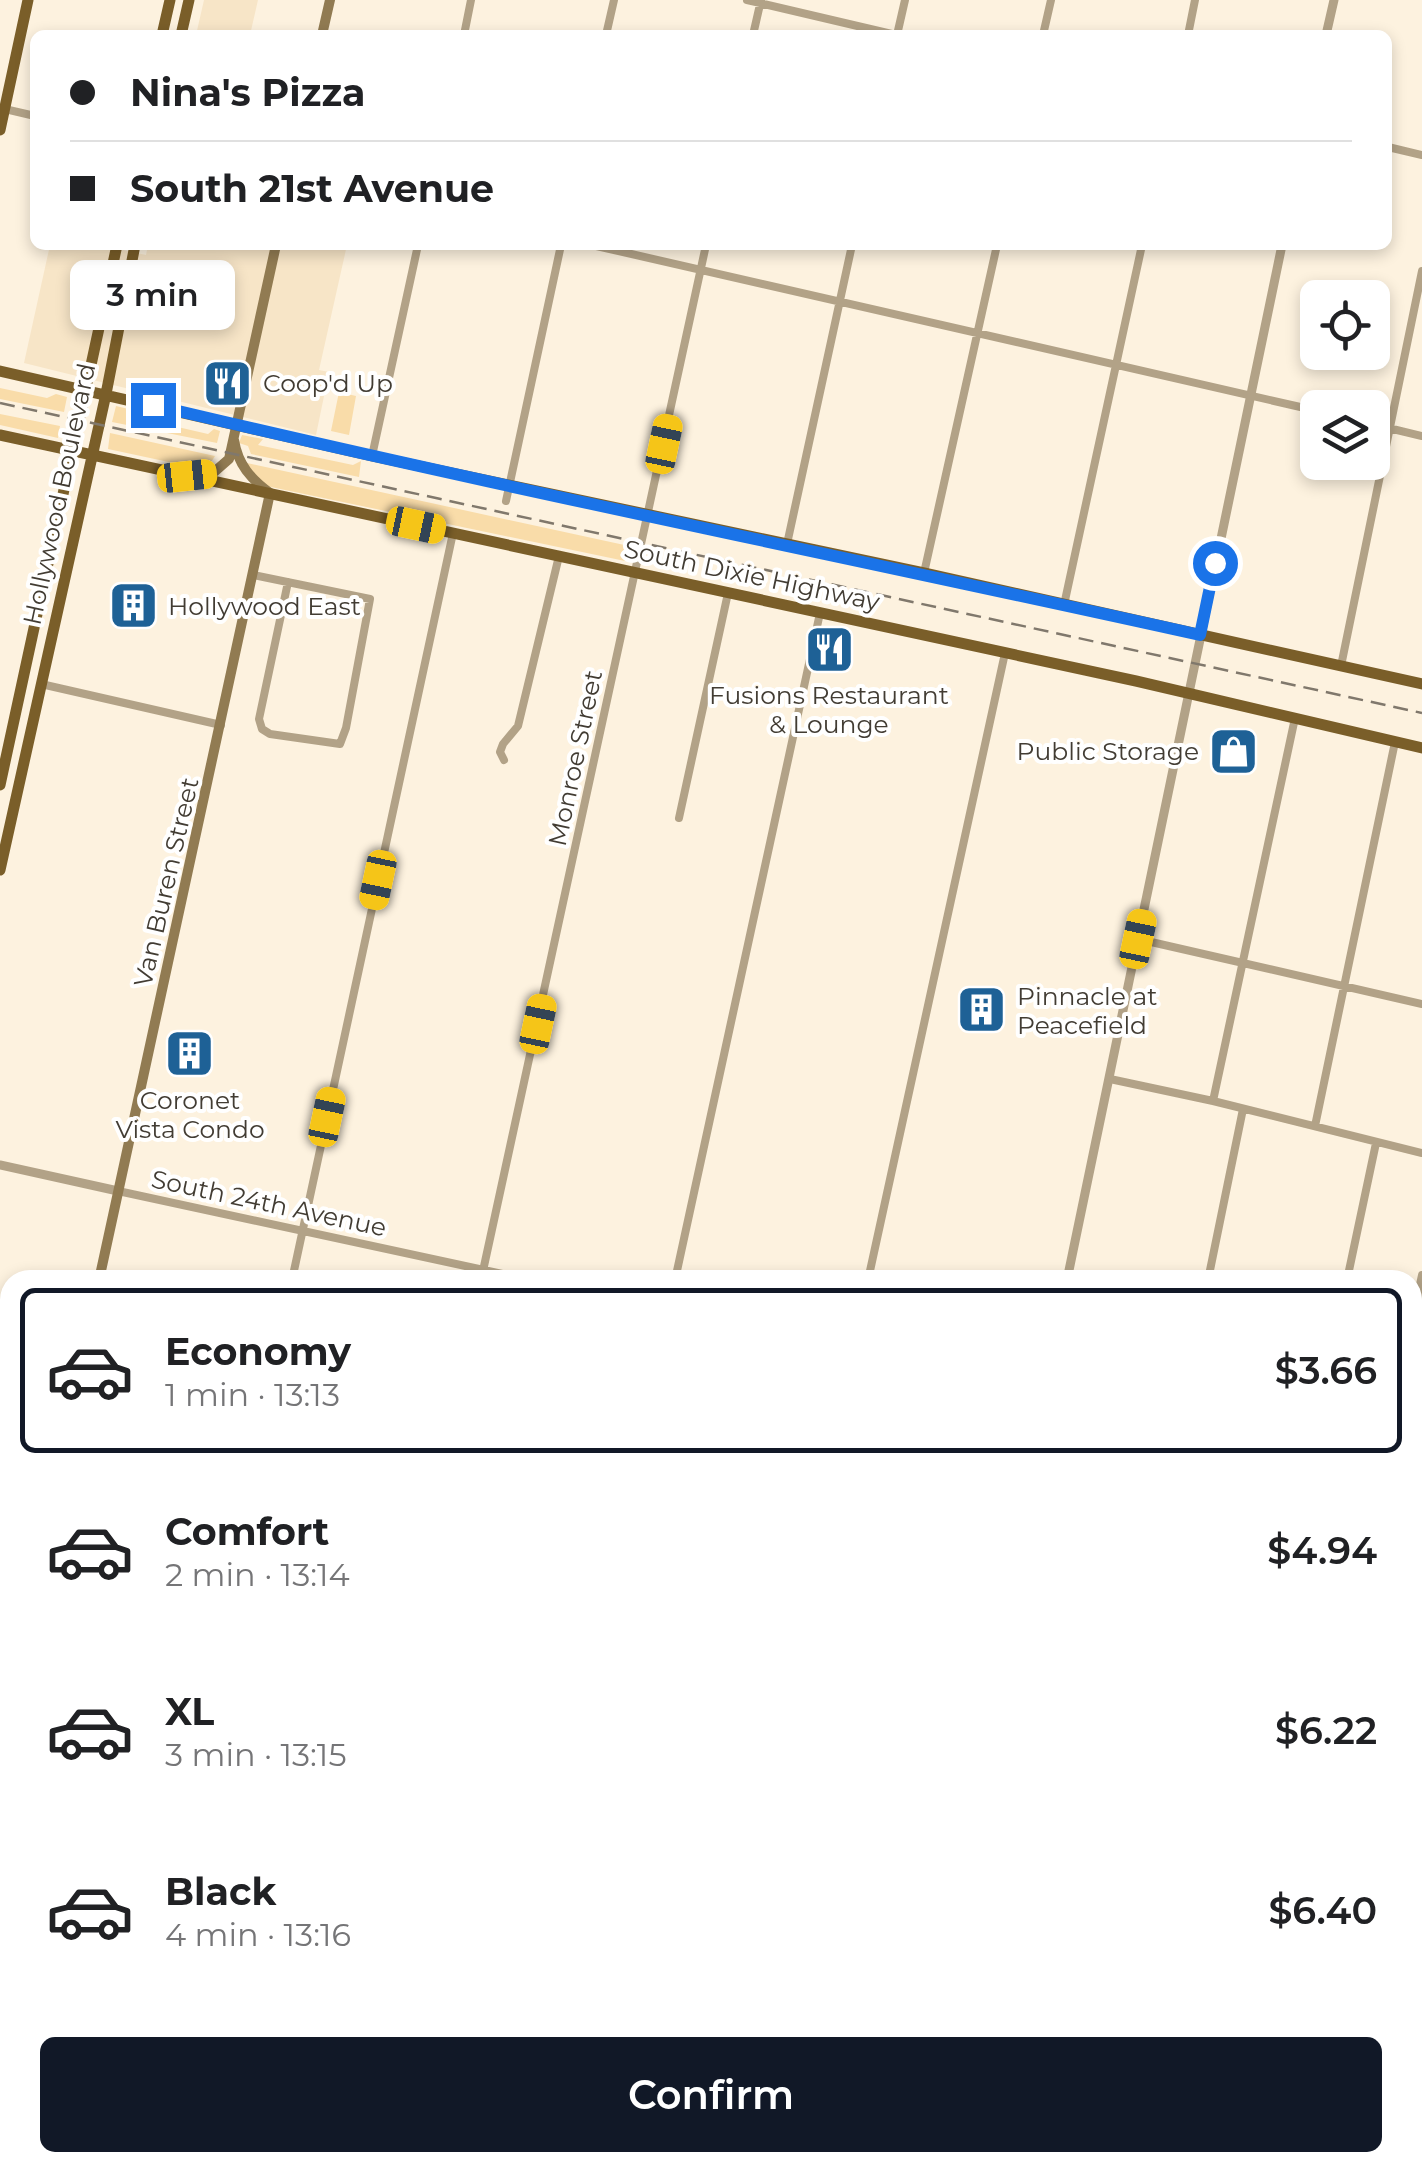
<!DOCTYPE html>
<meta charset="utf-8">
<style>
:root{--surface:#fff;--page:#f6f6f6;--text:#202124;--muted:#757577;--line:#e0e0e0;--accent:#111827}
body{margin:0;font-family:Montserrat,sans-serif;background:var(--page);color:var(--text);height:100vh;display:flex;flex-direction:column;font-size:38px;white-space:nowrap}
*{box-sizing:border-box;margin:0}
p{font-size:32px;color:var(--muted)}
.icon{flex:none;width:55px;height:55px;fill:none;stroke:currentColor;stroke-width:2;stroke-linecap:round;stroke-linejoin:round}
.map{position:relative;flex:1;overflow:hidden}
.side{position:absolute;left:0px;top:1270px;width:1422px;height:902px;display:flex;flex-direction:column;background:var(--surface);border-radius:30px 30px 0 0;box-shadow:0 5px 15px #0003}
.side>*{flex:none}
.guide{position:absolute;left:30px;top:30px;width:1362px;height:220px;border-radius:15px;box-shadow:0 5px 15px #0003;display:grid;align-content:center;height:220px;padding:0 40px;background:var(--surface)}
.tools{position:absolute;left:1300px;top:280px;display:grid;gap:20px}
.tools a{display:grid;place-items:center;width:90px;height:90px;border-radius:15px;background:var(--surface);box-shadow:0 5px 15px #0003;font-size:50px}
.end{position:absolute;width:45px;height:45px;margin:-22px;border:12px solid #1a73e8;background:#fff;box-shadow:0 0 0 5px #fff}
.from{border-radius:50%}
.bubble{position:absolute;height:70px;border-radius:15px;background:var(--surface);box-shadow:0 5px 15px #0003;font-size:32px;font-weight:600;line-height:70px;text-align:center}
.car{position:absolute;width:30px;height:60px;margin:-30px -15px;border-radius:12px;box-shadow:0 0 8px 2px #0007;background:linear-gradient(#f5c518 24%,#345 0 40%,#f5c518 0 76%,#345 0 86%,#f5c518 0)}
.guide b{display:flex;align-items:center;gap:35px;height:95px;font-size:38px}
.guide b+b{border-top:2px solid var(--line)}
.guide i{width:25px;height:25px;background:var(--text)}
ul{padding:18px 0 0;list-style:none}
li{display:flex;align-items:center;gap:30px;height:165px;margin:0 20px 15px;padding:0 20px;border:5px solid transparent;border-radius:15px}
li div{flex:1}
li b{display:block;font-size:38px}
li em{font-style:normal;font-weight:600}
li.selected{border-color:var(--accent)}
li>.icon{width:90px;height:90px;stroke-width:1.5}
.action{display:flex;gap:20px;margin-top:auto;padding:20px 40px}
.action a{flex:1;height:115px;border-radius:15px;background:var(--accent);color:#fff;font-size:40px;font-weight:600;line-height:115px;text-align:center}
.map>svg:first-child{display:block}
.built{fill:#f7e5c7}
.green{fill:#f9dca9}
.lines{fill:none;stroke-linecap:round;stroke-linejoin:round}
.minor{stroke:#b2a287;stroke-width:8}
.tertiary{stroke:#b2a287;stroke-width:9}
.secondary{stroke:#917b52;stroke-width:10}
.primary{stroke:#7a5e29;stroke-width:11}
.rail{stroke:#80786c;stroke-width:2.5;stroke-dasharray:15 8;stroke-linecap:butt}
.route{stroke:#1a73e8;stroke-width:12}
.labels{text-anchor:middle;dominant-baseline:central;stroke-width:8;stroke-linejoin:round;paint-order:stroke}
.poi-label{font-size:25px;fill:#423c33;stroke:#fff;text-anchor:start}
.street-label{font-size:25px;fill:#423c33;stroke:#fff}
</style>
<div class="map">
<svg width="1422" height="2172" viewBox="0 0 1422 2172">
<rect width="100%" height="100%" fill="#fdf2df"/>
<path class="built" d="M204,0H258L250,35H196Z
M50,245H101L146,255L148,245H347L319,370L329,372L316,435L24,363Z"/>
<path class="green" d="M0,388L47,398L56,394L67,397L64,412L0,399Z
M339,392L356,396L349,435L331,431Z
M116,406L162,417L156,422L208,434L214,429L220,431L217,443L112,422Z
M0,414L60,426L58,438L0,425Z
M110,433L215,456L206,470L108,449Z
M242,435L263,439L258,445L353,465L361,461L359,477L251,454L248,446L239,443Z
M247,463L629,546L625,561L266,486L251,474Z"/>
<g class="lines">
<path class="minor" d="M747,0L896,35
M464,35L471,0
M606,35L614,0
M753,35L761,0
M897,35L905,0
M1043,35L1051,0
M1188,35L1195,0
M0,108L35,116
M1388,147L1422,155
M592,245L1318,411
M1372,424L1422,436
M372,456L418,245
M506,501L561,245
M787,544L852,245
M924,573L997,245
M253,575L370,599L346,728L340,744L270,734L262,729L259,719L288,582
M1064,605L1142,245
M1341,666L1422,271
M41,684L221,725
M504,760L500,752L503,744L518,726L559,556
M679,818L728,593
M1138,939L1422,1004
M1110,1079L1213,1101L1422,1153
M1213,1101L1295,718
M1315,1126L1395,742
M118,1191L530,1280
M292,1280L453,533
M481,1280L706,245
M675,1280L820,613
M868,1280L1005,653
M1208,1280L1243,1109
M1347,1280L1376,1143
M1412,1322L1422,1275
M1412,1447L1422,1450
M1412,1653L1422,1610
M1412,1734L1422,1737
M98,2172L100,2162
M288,2172L290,2162
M481,2172L483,2162
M674,2172L676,2162
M1022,2172L1024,2162
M1162,2172L1164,2162
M1304,2172L1306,2162"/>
<path class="tertiary" d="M1326,35L1334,0
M0,1165L118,1191
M1067,1280L1282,245
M0,1831L10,1833
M1412,2138L1422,2140
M878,2172L880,2162"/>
<path class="secondary" d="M322,35L330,0
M193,475L213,473L229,459L276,245
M99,1280L270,493C251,479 238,465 234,440
M0,1742L10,1696"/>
<path class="primary" d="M162,35L170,0
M181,35L189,0
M0,130L28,0
M0,371L372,456L924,573L1422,684
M0,435L1136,681L1422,748
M0,785L117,245
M0,870L106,394L135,245"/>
<path class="rail" d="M0,403L1422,713"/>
</g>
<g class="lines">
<path class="route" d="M153,405C501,488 852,558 1200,635L1215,563"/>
</g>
<defs>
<symbol id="restaurant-square" viewBox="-11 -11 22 22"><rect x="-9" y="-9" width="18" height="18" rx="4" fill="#1e6196" stroke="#fff"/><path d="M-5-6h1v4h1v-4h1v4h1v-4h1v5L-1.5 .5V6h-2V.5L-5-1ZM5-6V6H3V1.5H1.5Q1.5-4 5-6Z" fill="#fff"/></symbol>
<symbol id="building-square" viewBox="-11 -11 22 22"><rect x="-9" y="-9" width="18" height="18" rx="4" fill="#1e6196" stroke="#fff"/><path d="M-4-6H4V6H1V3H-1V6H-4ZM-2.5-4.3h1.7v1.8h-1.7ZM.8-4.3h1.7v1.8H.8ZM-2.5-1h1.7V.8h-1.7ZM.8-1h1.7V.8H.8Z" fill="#fff"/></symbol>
<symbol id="shop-square" viewBox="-11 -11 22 22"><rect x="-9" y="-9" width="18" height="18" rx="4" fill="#1e6196" stroke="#fff"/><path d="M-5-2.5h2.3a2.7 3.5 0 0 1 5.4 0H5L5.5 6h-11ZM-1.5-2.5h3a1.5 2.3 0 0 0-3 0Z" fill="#fff"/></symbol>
</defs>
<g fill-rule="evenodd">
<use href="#restaurant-square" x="200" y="356" width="55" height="55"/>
<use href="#building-square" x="106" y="578" width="55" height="55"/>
<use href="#restaurant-square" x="802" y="622" width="55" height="55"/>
<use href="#shop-square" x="1206" y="724" width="55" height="55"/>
<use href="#building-square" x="954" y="982" width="55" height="55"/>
<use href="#building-square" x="162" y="1026" width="55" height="55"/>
</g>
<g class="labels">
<g class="poi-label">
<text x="263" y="383">Coop'd Up</text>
<text x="168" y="606">Hollywood East</text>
<text x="829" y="695" text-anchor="middle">Fusions Restaurant<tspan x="829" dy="29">&amp; Lounge</tspan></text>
<text x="1199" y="751" text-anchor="end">Public Storage</text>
<text x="1017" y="996">Pinnacle at<tspan x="1017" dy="29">Peacefield</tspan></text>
<text x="190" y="1100" text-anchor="middle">Coronet<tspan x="190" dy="29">Vista Condo</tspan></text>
</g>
<g class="street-label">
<text transform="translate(59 494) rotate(-78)">Hollywood Boulevard</text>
<text transform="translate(752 575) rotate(12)">South Dixie Highway</text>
<text transform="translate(575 758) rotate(-78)">Monroe Street</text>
<text transform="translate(166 882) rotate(-77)">Van Buren Street</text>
<text transform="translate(269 1203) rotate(12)">South 24th Avenue</text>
</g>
</g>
</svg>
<div class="tools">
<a><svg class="icon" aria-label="locate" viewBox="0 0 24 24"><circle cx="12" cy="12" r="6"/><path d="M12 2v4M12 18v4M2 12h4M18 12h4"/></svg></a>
<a><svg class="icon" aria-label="layers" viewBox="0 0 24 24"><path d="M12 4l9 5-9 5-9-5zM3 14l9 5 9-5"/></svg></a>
</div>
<i class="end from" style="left:1215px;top:563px"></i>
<i class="end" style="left:153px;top:405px"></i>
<div class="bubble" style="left:70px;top:260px;width:165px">3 min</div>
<i class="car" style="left:664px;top:444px;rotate:12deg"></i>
<i class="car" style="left:187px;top:476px;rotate:84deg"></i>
<i class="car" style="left:416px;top:525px;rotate:102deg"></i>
<i class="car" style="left:378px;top:880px;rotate:192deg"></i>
<i class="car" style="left:1138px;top:939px;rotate:12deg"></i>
<i class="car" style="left:538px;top:1024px;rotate:12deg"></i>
<i class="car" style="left:327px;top:1117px;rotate:12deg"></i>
<div class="guide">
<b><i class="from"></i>Nina's Pizza</b>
<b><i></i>South 21st Avenue</b>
</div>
<section class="side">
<ul>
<li class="selected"><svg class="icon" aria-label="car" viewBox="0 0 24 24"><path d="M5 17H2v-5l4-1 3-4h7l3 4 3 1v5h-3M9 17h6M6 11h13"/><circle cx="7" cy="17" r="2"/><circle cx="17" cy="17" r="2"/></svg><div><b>Economy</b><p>1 min · 13:13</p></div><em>$3.66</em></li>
<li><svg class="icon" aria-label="car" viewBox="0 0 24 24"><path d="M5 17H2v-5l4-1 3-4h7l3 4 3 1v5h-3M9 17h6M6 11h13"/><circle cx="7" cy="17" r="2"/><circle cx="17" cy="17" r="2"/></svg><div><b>Comfort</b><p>2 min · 13:14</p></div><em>$4.94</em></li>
<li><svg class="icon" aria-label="car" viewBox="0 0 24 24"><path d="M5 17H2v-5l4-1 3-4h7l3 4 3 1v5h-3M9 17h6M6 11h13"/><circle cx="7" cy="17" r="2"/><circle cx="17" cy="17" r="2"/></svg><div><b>XL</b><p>3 min · 13:15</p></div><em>$6.22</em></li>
<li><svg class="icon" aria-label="car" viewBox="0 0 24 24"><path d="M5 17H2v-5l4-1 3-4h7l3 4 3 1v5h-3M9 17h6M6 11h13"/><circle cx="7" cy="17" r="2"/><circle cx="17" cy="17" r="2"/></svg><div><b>Black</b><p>4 min · 13:16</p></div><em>$6.40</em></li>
</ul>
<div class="action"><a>Confirm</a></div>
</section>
</div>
